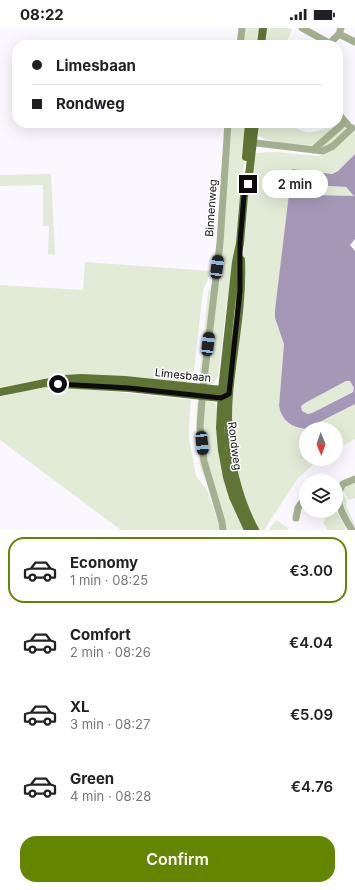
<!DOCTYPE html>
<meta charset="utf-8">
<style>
:root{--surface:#fff;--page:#f6f6f6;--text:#202124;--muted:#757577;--line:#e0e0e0;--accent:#638500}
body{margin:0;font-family:Inter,sans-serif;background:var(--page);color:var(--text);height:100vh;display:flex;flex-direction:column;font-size:15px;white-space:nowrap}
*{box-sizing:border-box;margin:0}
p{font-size:13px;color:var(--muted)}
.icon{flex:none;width:22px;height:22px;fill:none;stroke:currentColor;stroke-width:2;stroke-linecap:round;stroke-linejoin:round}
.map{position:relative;height:502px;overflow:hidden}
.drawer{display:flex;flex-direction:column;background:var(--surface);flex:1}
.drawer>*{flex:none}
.top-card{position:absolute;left:12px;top:12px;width:331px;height:88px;border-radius:16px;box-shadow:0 4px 16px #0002;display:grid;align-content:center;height:88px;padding:0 20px;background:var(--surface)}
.needle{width:26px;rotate:178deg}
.buttons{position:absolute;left:299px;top:394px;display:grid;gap:8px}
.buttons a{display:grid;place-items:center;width:44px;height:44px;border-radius:50%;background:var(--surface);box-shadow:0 4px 16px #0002;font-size:20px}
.end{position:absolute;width:18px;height:18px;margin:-9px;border:5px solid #0d0b0f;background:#fff;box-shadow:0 0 0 2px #fff}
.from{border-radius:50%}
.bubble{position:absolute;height:28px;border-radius:14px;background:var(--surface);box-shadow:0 4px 16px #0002;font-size:13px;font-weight:600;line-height:28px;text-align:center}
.car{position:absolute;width:12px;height:24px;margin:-12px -6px;border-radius:5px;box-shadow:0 0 3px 1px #0007;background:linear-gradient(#222 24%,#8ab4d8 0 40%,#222 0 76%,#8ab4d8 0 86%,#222 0)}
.top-card b{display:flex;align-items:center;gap:14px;height:38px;font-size:15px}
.top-card b+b{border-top:1px solid var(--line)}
.top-card i{width:10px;height:10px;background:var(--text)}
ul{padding:7px 0 0;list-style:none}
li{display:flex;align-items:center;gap:12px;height:66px;margin:0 8px 6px;padding:0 12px;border:2px solid transparent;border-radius:16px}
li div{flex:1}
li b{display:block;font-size:15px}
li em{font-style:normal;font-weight:600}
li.current{border-color:var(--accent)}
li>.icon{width:36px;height:36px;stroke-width:1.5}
.primary-button{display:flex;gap:8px;margin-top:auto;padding:8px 20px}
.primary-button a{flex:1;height:46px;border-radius:16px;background:var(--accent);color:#fff;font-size:16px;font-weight:600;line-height:46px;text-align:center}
.status{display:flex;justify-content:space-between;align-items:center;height:28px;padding:0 20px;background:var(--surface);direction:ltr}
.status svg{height:11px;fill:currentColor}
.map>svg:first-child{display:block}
.green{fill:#e2ebd6}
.water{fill:#a598b7;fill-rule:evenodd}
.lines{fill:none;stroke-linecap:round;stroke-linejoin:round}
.minor{stroke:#a4b190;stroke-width:7}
.major{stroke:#5f7536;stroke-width:8}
.route{stroke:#0d0b0f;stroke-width:5}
.labels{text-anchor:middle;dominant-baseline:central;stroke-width:3;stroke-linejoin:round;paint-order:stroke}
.street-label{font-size:11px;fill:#0d0b0f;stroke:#fff}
</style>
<div class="status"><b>08:22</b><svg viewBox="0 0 49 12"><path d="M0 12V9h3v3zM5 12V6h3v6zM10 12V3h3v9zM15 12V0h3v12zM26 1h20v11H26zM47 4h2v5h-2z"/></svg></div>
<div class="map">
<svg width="355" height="502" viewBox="0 0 355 502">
<rect width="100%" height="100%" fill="#faf7ff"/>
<path class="green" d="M245,0H260L258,17H242Z
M266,0H289L292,2L285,17H264Z
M338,89L339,96C333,102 326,112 318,116C309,121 263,114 257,106V95C264,95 283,93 289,96C297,100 302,105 312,104C323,104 330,95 338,95Z
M231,95H248L233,245L227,273L218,348L213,356L205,358Z
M343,100H345V102L332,117L323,121L320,119Z
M351,104H355V126C346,134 339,146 326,146L292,141L277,297L283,310L284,316L279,378C281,391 291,401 305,401C310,401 346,380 355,376V411L336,421V401H306V431H319L298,450L264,502H257L241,459L229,400L242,260L244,197L253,125L276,124L316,128L324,127L331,124Z
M51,146L55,227L48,226L49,198H43V157L0,158V147Z
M313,157L346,159L355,168L313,167Z
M85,234L212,243L203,262L193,352L188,351L187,355L137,349L70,347L0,359V257L83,262Z
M213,255L202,354L199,353L208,264Z
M346,353H350L354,360L353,363L312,385L308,386L302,383L301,378L305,375Z
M48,359L79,360L191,372L189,398V411L196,448L207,462L221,502H121L0,412V369L19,364Z
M204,371L211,373L215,376L218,381L219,406L246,502H226L205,423L203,400Z
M197,375H199L207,453C194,436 196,396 197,375Z
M355,454V470L349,472L343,462L345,459Z
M342,465C349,472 345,473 347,480C350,489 355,491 355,502L343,481Z
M329,483H336L345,499V502H326L327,501L323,494L325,492L324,490L329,488Z
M276,492L287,499L288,502H269Z"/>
<path class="water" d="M355,126V211L350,217L355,223V376L306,401C292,400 281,392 279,378L284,316L275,290V282L292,141L332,146L338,143ZM314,157L346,159L354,168L313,167ZM346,353H350L354,360L353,364L312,385L308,386L302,383L301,378L305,375Z"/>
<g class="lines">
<path class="minor" d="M302,0L329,15
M339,6L355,14
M240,17L242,0
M328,17L339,6L341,0
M338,85L348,97
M247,114L323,123L333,118L352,100
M313,122L345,94
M296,490L298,480L306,468
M223,502L222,494L204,433L200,398L203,360L220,215L228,95
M352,502C344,489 332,472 343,456L355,451"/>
<path class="major" d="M261,17L263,0
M246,129L249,95
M241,232C243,277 233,321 229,366C225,411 233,461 255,502
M0,364L65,351L81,350L125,352L222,362L229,366L221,370L129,360L44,355
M248,502L233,469L227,449L222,422L220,400L222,362L236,234L240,215L244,168L248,156L255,95"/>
</g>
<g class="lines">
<path class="route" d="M58,356L129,360L221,370L229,366L240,263V215L244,168L248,156"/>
</g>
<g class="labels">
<g class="street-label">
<text transform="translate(211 180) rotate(-86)">Binnenweg</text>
<text transform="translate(183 347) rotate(6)">Limesbaan</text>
<text transform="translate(235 418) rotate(83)">Rondweg</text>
</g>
</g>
</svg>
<div class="buttons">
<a><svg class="needle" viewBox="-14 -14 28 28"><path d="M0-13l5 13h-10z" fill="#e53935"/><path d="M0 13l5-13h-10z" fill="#757577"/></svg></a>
<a><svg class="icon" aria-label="layers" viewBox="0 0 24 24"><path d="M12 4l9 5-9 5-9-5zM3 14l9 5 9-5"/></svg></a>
</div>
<i class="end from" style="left:58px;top:356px"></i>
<i class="end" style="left:248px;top:156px"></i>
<div class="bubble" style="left:262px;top:142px;width:66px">2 min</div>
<i class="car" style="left:217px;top:239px;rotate:7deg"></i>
<i class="car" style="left:208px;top:316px;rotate:7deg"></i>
<i class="car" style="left:202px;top:415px;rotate:174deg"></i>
<div class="top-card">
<b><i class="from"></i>Limesbaan</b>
<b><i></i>Rondweg</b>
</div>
</div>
<section class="drawer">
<ul>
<li class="current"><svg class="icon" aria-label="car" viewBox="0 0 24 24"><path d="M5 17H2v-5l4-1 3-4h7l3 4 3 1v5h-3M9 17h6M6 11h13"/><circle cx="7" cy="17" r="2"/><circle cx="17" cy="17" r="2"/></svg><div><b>Economy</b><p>1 min · 08:25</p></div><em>€3.00</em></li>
<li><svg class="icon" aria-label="car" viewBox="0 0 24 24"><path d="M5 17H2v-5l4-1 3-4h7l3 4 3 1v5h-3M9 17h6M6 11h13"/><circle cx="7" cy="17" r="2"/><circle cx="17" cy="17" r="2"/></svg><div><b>Comfort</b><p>2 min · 08:26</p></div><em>€4.04</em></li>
<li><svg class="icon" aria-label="car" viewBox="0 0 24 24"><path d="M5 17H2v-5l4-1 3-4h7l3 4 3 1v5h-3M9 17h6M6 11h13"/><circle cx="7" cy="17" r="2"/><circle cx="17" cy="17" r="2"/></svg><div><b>XL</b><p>3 min · 08:27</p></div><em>€5.09</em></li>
<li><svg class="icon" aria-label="car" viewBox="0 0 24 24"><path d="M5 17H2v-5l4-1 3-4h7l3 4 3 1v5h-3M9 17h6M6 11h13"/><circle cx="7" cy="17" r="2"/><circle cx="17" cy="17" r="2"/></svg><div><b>Green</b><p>4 min · 08:28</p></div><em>€4.76</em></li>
</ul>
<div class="primary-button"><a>Confirm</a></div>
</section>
